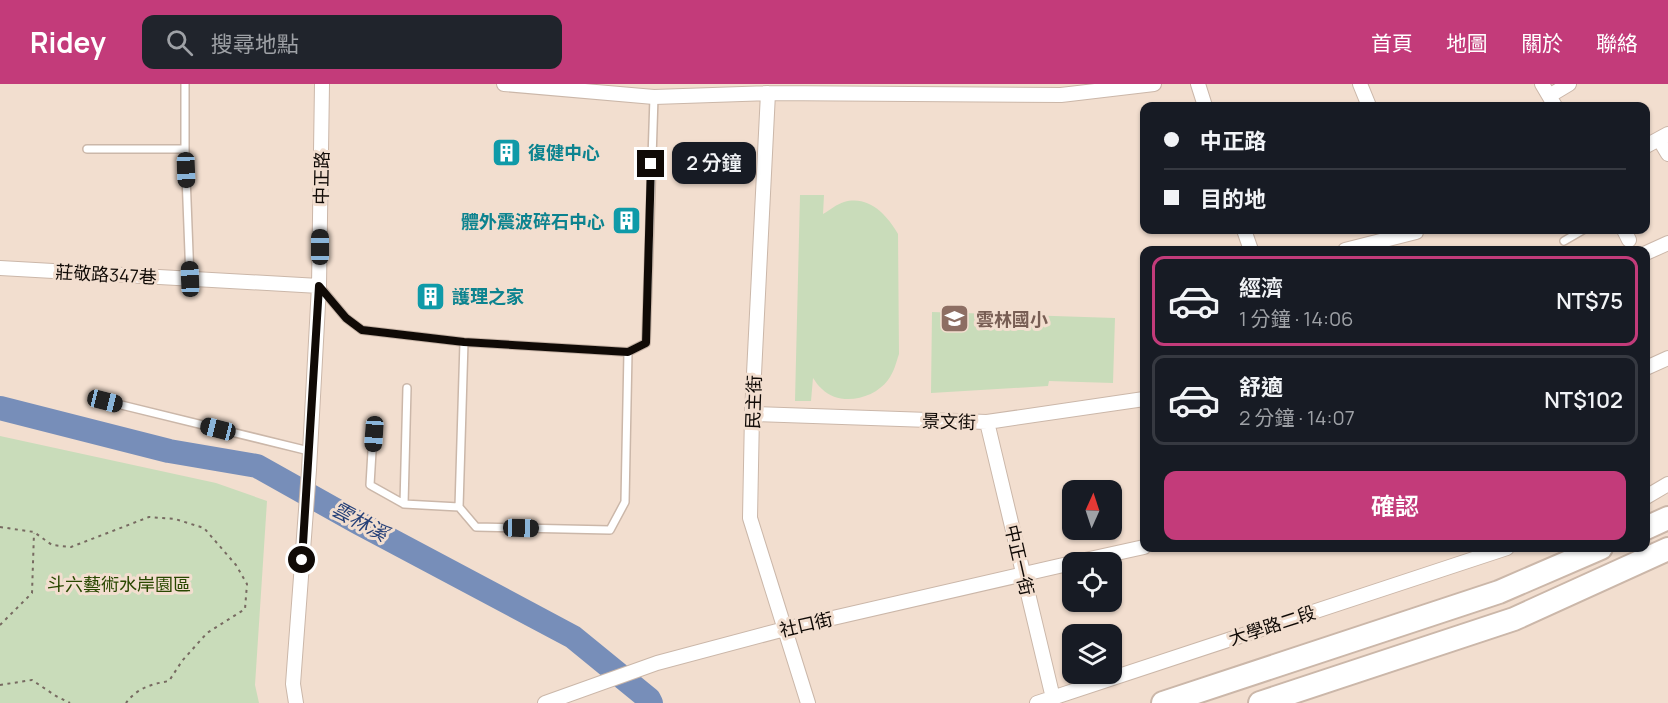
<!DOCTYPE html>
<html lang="zh-TW">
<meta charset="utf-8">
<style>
:root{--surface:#171b24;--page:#20242c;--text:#f1f3f6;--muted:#9ea1a6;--line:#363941;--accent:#c33b7a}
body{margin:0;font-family:Manrope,"Noto Sans TC",sans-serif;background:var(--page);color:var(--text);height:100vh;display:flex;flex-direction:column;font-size:22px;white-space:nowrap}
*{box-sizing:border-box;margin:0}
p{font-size:20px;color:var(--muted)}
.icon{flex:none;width:33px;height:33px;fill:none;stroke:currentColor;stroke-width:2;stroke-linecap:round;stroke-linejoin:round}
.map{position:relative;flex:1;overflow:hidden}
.drawer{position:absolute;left:1140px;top:162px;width:510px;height:306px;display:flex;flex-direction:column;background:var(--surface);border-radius:12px;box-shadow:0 2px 4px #0004}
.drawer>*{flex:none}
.banner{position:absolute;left:1140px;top:18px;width:510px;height:132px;border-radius:12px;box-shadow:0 2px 4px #0004;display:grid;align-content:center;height:132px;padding:0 24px;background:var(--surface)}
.needle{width:39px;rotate:3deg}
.controls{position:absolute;left:1062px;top:396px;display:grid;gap:12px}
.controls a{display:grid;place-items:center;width:60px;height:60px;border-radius:12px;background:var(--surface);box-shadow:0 2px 4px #0004;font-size:30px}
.end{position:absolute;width:27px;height:27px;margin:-14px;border:8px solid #100a06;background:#fff;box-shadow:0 0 0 3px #fff}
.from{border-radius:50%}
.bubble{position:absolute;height:42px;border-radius:12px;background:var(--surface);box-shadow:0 2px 4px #0004;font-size:20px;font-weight:600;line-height:42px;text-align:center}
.car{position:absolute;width:18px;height:36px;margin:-18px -9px;border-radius:8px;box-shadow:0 0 4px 2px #0007;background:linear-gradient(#222 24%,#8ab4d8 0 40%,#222 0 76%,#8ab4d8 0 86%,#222 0)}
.banner b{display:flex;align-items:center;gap:21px;height:57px;font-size:22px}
.banner b+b{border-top:2px solid var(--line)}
.banner i{width:15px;height:15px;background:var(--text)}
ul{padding:10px 0 0;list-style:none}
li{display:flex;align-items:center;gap:18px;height:90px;margin:0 12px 9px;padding:0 12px;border:3px solid var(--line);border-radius:12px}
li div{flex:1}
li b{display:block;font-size:22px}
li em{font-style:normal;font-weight:600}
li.current{border-color:var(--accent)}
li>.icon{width:54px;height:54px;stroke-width:1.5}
.cta{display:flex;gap:12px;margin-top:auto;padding:12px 24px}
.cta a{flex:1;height:69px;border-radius:12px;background:var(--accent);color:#fff;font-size:24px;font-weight:600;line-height:69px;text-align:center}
header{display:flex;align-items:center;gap:36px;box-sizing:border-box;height:84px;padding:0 30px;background:var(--accent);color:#fff}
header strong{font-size:28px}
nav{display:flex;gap:33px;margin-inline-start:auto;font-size:21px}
.search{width:420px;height:54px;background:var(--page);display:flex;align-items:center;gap:15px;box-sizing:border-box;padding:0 21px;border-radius:12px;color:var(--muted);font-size:22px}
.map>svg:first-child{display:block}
.green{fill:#c9dcba}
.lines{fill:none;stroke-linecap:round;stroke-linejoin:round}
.river{stroke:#778eb9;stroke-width:24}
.service-casing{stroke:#cbb7a9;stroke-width:10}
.minor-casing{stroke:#cbb7a9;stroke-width:16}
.primary-casing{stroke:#cbb7a9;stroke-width:26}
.path{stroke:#776a61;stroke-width:2;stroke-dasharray:3 4.5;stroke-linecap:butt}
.service{stroke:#fff;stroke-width:7}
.minor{stroke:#fff;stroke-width:14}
.primary{stroke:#fff;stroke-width:22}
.route{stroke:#100a06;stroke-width:8}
.labels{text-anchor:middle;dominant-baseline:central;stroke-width:6;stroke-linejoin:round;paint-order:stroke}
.culture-label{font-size:18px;font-weight:bold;fill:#0d838f;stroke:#f2decf;text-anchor:start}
.street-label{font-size:18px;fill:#100a06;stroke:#f2decf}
.education-label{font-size:18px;font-weight:bold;fill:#785e54;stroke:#f2decf;text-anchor:start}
.park-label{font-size:18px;fill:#294700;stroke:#f2decf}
.water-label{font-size:20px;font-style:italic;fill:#243f77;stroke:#f2decf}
</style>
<header>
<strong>Ridey</strong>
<div class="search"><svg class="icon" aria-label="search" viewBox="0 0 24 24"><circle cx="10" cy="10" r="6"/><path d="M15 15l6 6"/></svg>搜尋地點</div>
<nav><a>首頁</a><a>地圖</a><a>關於</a><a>聯絡</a></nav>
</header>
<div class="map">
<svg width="1668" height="619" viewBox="0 0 1668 619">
<rect width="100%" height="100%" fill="#f2decf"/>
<path class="green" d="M800,111H824L823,130C830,126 837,120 844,118C869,111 887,131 898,150L899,270C896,279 894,288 888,296C874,315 840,323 822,305C818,302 816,298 813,294L811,317H795Z
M932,228L1115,234L1113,299L1049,297L1048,302L931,309Z
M0,352L216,399L267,417L255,601L259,619H0Z"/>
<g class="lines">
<path class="river" d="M0,324L169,367L257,382L357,438L573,553L649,615L651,619"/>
<defs>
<path id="service" d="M185,0V65L190,195
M87,65H185
M1564,157L1583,146
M321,204L346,234L362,246L464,258L628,268L646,259L654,13
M464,258L459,423L476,443L610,446L625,418L628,268
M105,317L309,367
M373,350L370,401L404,420L459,423
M404,420L407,304"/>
<path id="minor" d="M504,0L654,13L768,9L1061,11L1154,0
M1198,0L1205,22
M1360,0L1369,22
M1542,0L1555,22
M768,9L752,330L750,434L808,619
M1549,12L1569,0
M1659,55L1668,70
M1646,62L1668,50
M1244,146L1251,166
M1624,146L1629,156
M1345,166L1416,148V146
M1646,169L1668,159
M0,184L319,202
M1646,284L1668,274
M752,330L987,338L1144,315
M987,338L1053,614
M1646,413L1668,400
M1076,478L1144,463
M296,619L293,600L295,573L309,386L319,202L322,0
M545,619L657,579L785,545L1072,479
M1037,619L1507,464"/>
<path id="primary" d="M1646,444L1668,434
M1163,619L1499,508L1601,464
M1260,619L1514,535L1668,465"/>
</defs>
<use href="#service" class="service-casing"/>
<use href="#minor" class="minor-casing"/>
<use href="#primary" class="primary-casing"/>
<path class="path" d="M0,443L34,448L52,461L71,463L149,433L175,435L204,444L236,481L247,500L245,525L207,549L182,577L169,597C152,600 137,604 126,619
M0,541L32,509L34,449
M0,601L32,596L56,612L70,619"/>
<use href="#service" class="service"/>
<use href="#minor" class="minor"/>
<use href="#primary" class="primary"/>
</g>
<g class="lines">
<path class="route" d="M302,476L319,202L346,234L362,246L464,258L628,268L646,259L651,80"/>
</g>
<defs>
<symbol id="building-square" viewBox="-11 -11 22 22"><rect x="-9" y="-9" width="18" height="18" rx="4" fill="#0f9aa8" stroke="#f2decf"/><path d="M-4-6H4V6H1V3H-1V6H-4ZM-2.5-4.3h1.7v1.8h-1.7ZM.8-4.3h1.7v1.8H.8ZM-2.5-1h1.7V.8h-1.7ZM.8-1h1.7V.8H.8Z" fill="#fff"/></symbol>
<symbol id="school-square" viewBox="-11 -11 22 22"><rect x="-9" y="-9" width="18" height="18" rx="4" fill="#8d6e63" stroke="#f2decf"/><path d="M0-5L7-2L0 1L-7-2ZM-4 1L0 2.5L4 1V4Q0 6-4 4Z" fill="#fff"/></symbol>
</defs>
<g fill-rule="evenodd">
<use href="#building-square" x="490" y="52" width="33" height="33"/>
<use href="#building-square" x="610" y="120" width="33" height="33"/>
<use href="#building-square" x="414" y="196" width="33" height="33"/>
<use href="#school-square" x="938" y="218" width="33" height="33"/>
</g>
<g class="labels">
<g class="culture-label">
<text x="528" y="68">復健中心</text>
<text x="605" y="137" text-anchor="end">體外震波碎石中心</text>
<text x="452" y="212">護理之家</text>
</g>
<g class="street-label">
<text transform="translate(321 94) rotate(-89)">中正路</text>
<text transform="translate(106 190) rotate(3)">莊敬路347巷</text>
<text transform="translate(753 318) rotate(-88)">民主街</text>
<text transform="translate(949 337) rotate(2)">景文街</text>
<text transform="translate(1020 476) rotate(77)">中正一街</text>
<text transform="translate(806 540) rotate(-13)">社口街</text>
<text transform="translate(1272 541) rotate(-18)">大學路二段</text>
</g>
<g class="education-label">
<text x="976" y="235">雲林國小</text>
</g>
<g class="park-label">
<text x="119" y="500">斗六藝術水岸園區</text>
</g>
<g class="water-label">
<text transform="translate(360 437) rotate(28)">雲林溪</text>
</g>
</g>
</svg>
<div class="controls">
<a><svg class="needle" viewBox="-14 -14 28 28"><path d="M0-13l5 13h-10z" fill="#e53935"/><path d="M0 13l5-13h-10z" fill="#9ea1a6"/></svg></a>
<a><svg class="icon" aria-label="locate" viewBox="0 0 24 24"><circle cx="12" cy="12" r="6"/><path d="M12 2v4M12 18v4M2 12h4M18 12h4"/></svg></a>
<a><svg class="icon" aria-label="layers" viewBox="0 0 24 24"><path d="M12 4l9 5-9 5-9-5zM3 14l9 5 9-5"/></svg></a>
</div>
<i class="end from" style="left:302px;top:476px"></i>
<i class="end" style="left:651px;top:80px"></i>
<div class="bubble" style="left:672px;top:58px;width:84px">2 分鐘</div>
<i class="car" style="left:186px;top:86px;rotate:178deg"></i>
<i class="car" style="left:320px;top:163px;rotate:0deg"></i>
<i class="car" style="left:190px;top:195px;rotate:358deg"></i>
<i class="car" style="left:105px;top:317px;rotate:104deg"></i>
<i class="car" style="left:218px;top:345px;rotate:284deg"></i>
<i class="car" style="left:374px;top:350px;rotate:184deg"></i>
<i class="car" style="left:521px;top:444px;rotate:91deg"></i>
<div class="banner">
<b><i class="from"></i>中正路</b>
<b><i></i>目的地</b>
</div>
<section class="drawer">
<ul>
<li class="current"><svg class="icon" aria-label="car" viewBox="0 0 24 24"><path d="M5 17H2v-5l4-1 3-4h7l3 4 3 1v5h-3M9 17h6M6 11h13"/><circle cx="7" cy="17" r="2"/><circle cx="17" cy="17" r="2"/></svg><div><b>經濟</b><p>1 分鐘 · 14:06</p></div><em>NT$75</em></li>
<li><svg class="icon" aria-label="car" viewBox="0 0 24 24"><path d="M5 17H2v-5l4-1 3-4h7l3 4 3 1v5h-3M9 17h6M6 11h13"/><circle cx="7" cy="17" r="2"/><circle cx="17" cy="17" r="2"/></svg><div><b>舒適</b><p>2 分鐘 · 14:07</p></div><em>NT$102</em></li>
</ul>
<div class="cta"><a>確認</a></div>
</section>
</div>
